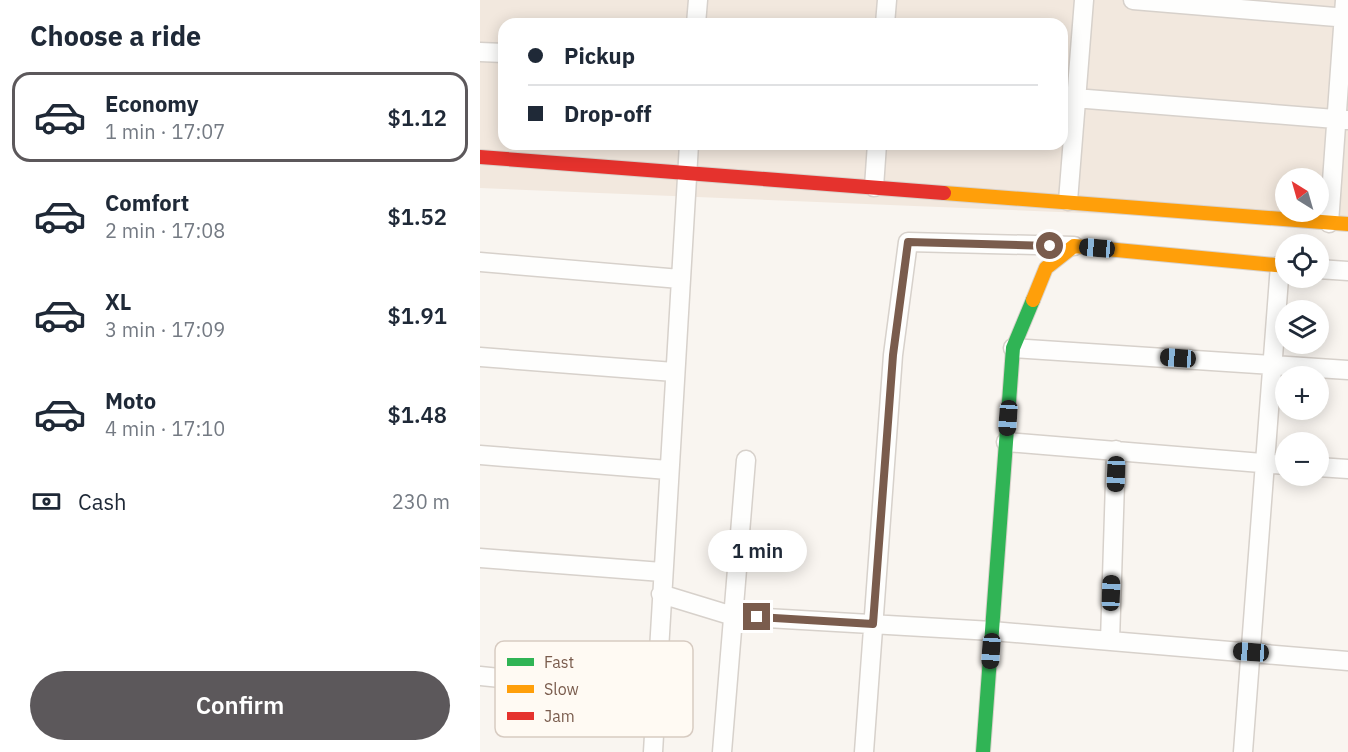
<!DOCTYPE html>
<meta charset="utf-8">
<style>
:root{--surface:#fff;--page:#f6f6f7;--text:#1f2937;--muted:#747a83;--line:#e0e1e3;--accent:#5c585b}
body{margin:0;font-family:"IBM Plex Sans",sans-serif;background:var(--page);color:var(--text);height:100vh;display:flex;flex-direction:column;font-size:22px;white-space:nowrap}
*{box-sizing:border-box;margin:0}
p{font-size:20px;color:var(--muted)}
.icon{flex:none;width:33px;height:33px;fill:none;stroke:currentColor;stroke-width:2;stroke-linecap:round;stroke-linejoin:round}
.map{position:relative;flex:1;overflow:hidden}
.details{display:flex;flex-direction:column;background:var(--surface);width:480px}
.details>*{flex:none}
.hud{position:absolute;left:18px;top:18px;width:570px;height:132px;border-radius:18px;box-shadow:0 3px 15px #0003;display:grid;align-content:center;height:132px;padding:0 30px;background:var(--surface)}
.needle{width:39px;rotate:323deg}
.controls{position:absolute;left:795px;top:168px;display:grid;gap:12px}
.controls a{display:grid;place-items:center;width:54px;height:54px;border-radius:50%;background:var(--surface);box-shadow:0 3px 15px #0003;font-size:30px}
.end{position:absolute;width:27px;height:27px;margin:-14px;border:8px solid #7a5c4d;background:#fff;box-shadow:0 0 0 3px #fff}
.from{border-radius:50%}
.bubble{position:absolute;height:42px;border-radius:21px;background:var(--surface);box-shadow:0 3px 15px #0003;font-size:20px;font-weight:600;line-height:42px;text-align:center}
.car{position:absolute;width:18px;height:36px;margin:-18px -9px;border-radius:8px;box-shadow:0 0 4px 2px #0007;background:linear-gradient(#222 24%,#8ab4d8 0 40%,#222 0 76%,#8ab4d8 0 86%,#222 0)}
.hud b{display:flex;align-items:center;gap:21px;height:57px;font-size:22px}
.hud b+b{border-top:2px solid var(--line)}
.hud i{width:15px;height:15px;background:var(--text)}
ul{padding:0;list-style:none}
li{display:flex;align-items:center;gap:18px;height:90px;margin:0 12px 9px;padding:0 18px;border:3px solid transparent;border-radius:18px}
li div{flex:1}
li b{display:block;font-size:22px}
li em{font-style:normal;font-weight:600}
li.current{border-color:var(--accent)}
li>.icon{width:54px;height:54px;stroke-width:1.5}
h2{padding:0 30px;font-size:27px;line-height:72px}
.pay{display:flex;align-items:center;gap:15px;height:66px;padding:0 30px;font-size:22px}
.pay p{margin-inline-start:auto}
.primary-button{display:flex;gap:12px;margin-top:auto;padding:12px 30px}
.primary-button a{flex:1;height:69px;border-radius:36px;background:var(--accent);color:#fff;font-size:24px;font-weight:600;line-height:69px;text-align:center}
main{display:flex;flex:1;min-height:0}
.map>svg:first-child{display:block}
.residential{fill:#f2e8de;fill-rule:evenodd}
.lines{fill:none;stroke-linecap:round;stroke-linejoin:round}
.street-casing{stroke:#d7d1cb;stroke-width:21}
.fast-casing{stroke:#d9d2cb;stroke-width:16}
.slow-casing{stroke:#d9d2cb;stroke-width:16}
.jam-casing{stroke:#d9d2cb;stroke-width:16}
.street{stroke:#fefefd;stroke-width:18}
.fast{stroke:#30b455;stroke-width:14}
.slow{stroke:#ff9f0a;stroke-width:14}
.jam{stroke:#e5322d;stroke-width:14}
.route{stroke:#7a5c4d;stroke-width:8}
.key{fill:#fffaf3;stroke:#d7cbc1;stroke-width:1.5}
.key-label{font-size:16px;fill:#7a5c4d}
</style>
<main>
<section class="details">
<h2>Choose a ride</h2>
<ul>
<li class="current"><svg class="icon" aria-label="car" viewBox="0 0 24 24"><path d="M5 17H2v-5l4-1 3-4h7l3 4 3 1v5h-3M9 17h6M6 11h13"/><circle cx="7" cy="17" r="2"/><circle cx="17" cy="17" r="2"/></svg><div><b>Economy</b><p>1 min · 17:07</p></div><em>$1.12</em></li>
<li><svg class="icon" aria-label="car" viewBox="0 0 24 24"><path d="M5 17H2v-5l4-1 3-4h7l3 4 3 1v5h-3M9 17h6M6 11h13"/><circle cx="7" cy="17" r="2"/><circle cx="17" cy="17" r="2"/></svg><div><b>Comfort</b><p>2 min · 17:08</p></div><em>$1.52</em></li>
<li><svg class="icon" aria-label="car" viewBox="0 0 24 24"><path d="M5 17H2v-5l4-1 3-4h7l3 4 3 1v5h-3M9 17h6M6 11h13"/><circle cx="7" cy="17" r="2"/><circle cx="17" cy="17" r="2"/></svg><div><b>XL</b><p>3 min · 17:09</p></div><em>$1.91</em></li>
<li><svg class="icon" aria-label="car" viewBox="0 0 24 24"><path d="M5 17H2v-5l4-1 3-4h7l3 4 3 1v5h-3M9 17h6M6 11h13"/><circle cx="7" cy="17" r="2"/><circle cx="17" cy="17" r="2"/></svg><div><b>Moto</b><p>4 min · 17:10</p></div><em>$1.48</em></li>
</ul>
<div class="pay"><svg class="icon" aria-label="cash" viewBox="0 0 24 24"><path d="M3 7h18v10H3z"/><circle cx="12" cy="12" r="2"/></svg>Cash<p>230 m</p></div>
<div class="primary-button"><a>Confirm</a></div>
</section>
<div class="map">
<svg width="868" height="752" viewBox="0 0 868 752">
<rect width="100%" height="100%" fill="#f9f5f0"/>
<path class="residential" d="M0,0H868V224L0,188ZM24,24H582V144H24ZM806,178H838V212H806Z"/>
<g class="lines">
<defs>
<path id="street" d="M653,0L868,18
M216,24L218,0
M405,24L407,0
M0,52L24,53
M582,97L868,120
M394,187L397,144
M588,201L604,0
M849,223L865,0
M0,262L200,279
M838,269L868,271
M533,348L868,370
M0,357L194,372
M526,442L806,465
M0,455L188,470
M838,467L868,469
M0,558L182,572
M181,594L253,616L512,631L868,661
M630,641L636,450
M0,676L176,694
M173,752L209,144
M242,752L266,460
M384,752L413,355L428,242L594,246
M763,752L800,265"/>
<path id="fast" d="M503,752L533,348L553,300"/>
<path id="slow" d="M464,193L868,224
M553,300L566,268L594,246L806,266"/>
<path id="jam" d="M0,157L464,193"/>
</defs>
<use href="#street" class="street-casing"/>
<use href="#fast" class="fast-casing"/>
<use href="#slow" class="slow-casing"/>
<use href="#jam" class="jam-casing"/>
<use href="#street" class="street"/>
<use href="#fast" class="fast"/>
<use href="#slow" class="slow"/>
<use href="#jam" class="jam"/>
</g>
<g class="lines">
<path class="route" d="M277,617L393,624L413,355L428,242L570,246"/>
</g>
<rect x="15" y="641" width="198" height="96" rx="9" class="key"/>
<rect x="27" y="658" width="27" height="8" fill="#30b455"/>
<rect x="27" y="685" width="27" height="8" fill="#ff9f0a"/>
<rect x="27" y="712" width="27" height="8" fill="#e5322d"/>
<g class="key-label">
<text x="64" y="668">Fast</text>
<text x="64" y="695">Slow</text>
<text x="64" y="722">Jam</text>
</g>
</svg>
<div class="controls">
<a><svg class="needle" viewBox="-14 -14 28 28"><path d="M0-13l5 13h-10z" fill="#e53935"/><path d="M0 13l5-13h-10z" fill="#747a83"/></svg></a>
<a><svg class="icon" aria-label="locate" viewBox="0 0 24 24"><circle cx="12" cy="12" r="6"/><path d="M12 2v4M12 18v4M2 12h4M18 12h4"/></svg></a>
<a><svg class="icon" aria-label="layers" viewBox="0 0 24 24"><path d="M12 4l9 5-9 5-9-5zM3 14l9 5 9-5"/></svg></a>
<a>+</a>
<a>−</a>
</div>
<i class="end from" style="left:570px;top:246px"></i>
<i class="end" style="left:277px;top:617px"></i>
<div class="bubble" style="left:228px;top:530px;width:99px">1 min</div>
<i class="car" style="left:617px;top:248px;rotate:275deg"></i>
<i class="car" style="left:698px;top:358px;rotate:274deg"></i>
<i class="car" style="left:528px;top:418px;rotate:184deg"></i>
<i class="car" style="left:636px;top:474px;rotate:182deg"></i>
<i class="car" style="left:631px;top:593px;rotate:2deg"></i>
<i class="car" style="left:511px;top:651px;rotate:184deg"></i>
<i class="car" style="left:771px;top:652px;rotate:274deg"></i>
<div class="hud">
<b><i class="from"></i>Pickup</b>
<b><i></i>Drop-off</b>
</div>
</div>
</main>
